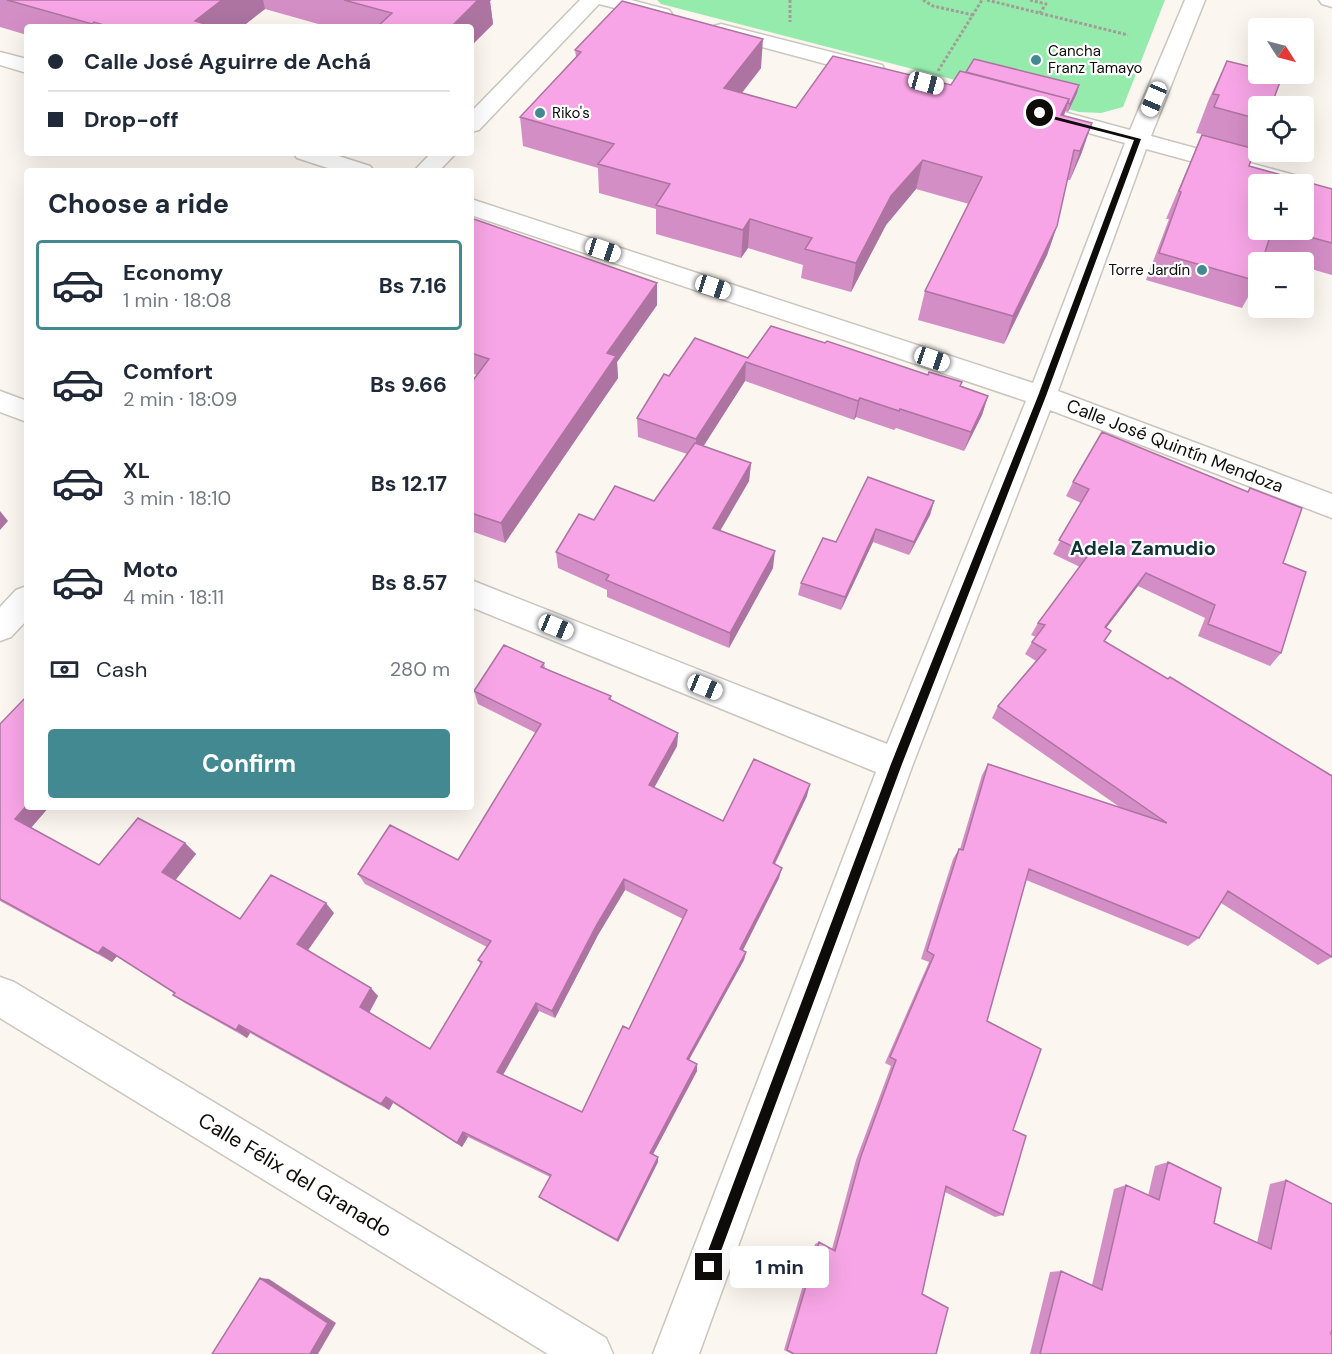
<!DOCTYPE html>
<meta charset="utf-8">
<style>
:root{--surface:#fff;--page:#f2f2f3;--text:#1f2937;--muted:#747a83;--line:#e0e1e3;--accent:#428992}
body{margin:0;font-family:"DM Sans",sans-serif;background:var(--page);color:var(--text);height:100vh;display:flex;flex-direction:column;font-size:22px;white-space:nowrap}
*{box-sizing:border-box;margin:0}
p{font-size:20px;color:var(--muted)}
.icon{flex:none;width:33px;height:33px;fill:none;stroke:currentColor;stroke-width:2;stroke-linecap:round;stroke-linejoin:round}
.map{position:relative;flex:1;overflow:hidden}
.drawer{position:absolute;left:24px;top:168px;width:450px;height:642px;display:flex;flex-direction:column;background:var(--surface);border-radius:6px;box-shadow:0 6px 24px #0002}
.drawer>*{flex:none}
.banner{position:absolute;left:24px;top:24px;width:450px;height:132px;border-radius:6px;box-shadow:0 6px 24px #0002;display:grid;align-content:center;height:132px;padding:0 24px;background:var(--surface)}
.needle{width:39px;rotate:126deg}
.fabs{position:absolute;left:1248px;top:18px;display:grid;gap:12px}
.fabs a{display:grid;place-items:center;width:66px;height:66px;border-radius:6px;background:var(--surface);box-shadow:0 6px 24px #0002;font-size:30px}
.end{position:absolute;width:27px;height:27px;margin:-14px;border:8px solid #0d0c09;background:#fff;box-shadow:0 0 0 3px #fff}
.from{border-radius:50%}
.bubble{position:absolute;height:42px;border-radius:6px;background:var(--surface);box-shadow:0 6px 24px #0002;font-size:20px;font-weight:700;line-height:42px;text-align:center}
.car{position:absolute;width:18px;height:36px;margin:-18px -9px;border-radius:8px;box-shadow:0 0 4px 2px #0007;background:linear-gradient(#fff 24%,#345 0 40%,#fff 0 76%,#345 0 86%,#fff 0)}
.banner b{display:flex;align-items:center;gap:21px;height:57px;font-size:22px}
.banner b+b{border-top:2px solid var(--line)}
.banner i{width:15px;height:15px;background:var(--text)}
ul{padding:0;list-style:none}
li{display:flex;align-items:center;gap:18px;height:90px;margin:0 12px 9px;padding:0 12px;border:3px solid transparent;border-radius:6px}
li div{flex:1}
li b{display:block;font-size:22px}
li em{font-style:normal;font-weight:700}
li.current{border-color:var(--accent)}
li>.icon{width:54px;height:54px;stroke-width:1.5}
h2{padding:0 24px;font-size:27px;line-height:72px}
.pay{display:flex;align-items:center;gap:15px;height:66px;padding:0 24px;font-size:22px}
.pay p{margin-inline-start:auto}
.action{display:flex;gap:12px;margin-top:auto;padding:12px 24px}
.action a{flex:1;height:69px;border-radius:6px;background:var(--accent);color:#fff;font-size:24px;font-weight:700;line-height:69px;text-align:center}
.map>svg:first-child{display:block}
.green{fill:#95ebac}
.lines{fill:none;stroke-linecap:round;stroke-linejoin:round}
.minor-casing{stroke:#cac5be;stroke-width:3}
.path{stroke:#a19d98;stroke-width:3;stroke-dasharray:3 2;stroke-linecap:butt}
.minor{fill:#fff;fill-rule:evenodd}
.wall{fill:#d48ec6;fill-rule:evenodd}
.shaded-wall{fill:#ad74a1}
.building{fill:#f7a5e6;stroke:#ad74a1;stroke-width:1.5;fill-rule:evenodd}
.route{fill:#0d0c09}
.poi-dot{fill:#428992;stroke:#fff;stroke-width:2}
.labels{text-anchor:middle;dominant-baseline:central;stroke-width:4.5;stroke-linejoin:round;paint-order:stroke}
.far-poi-label{font-size:15px;fill:#0d0c09;stroke:#fff;text-anchor:start}
.street-label{font-size:18px;fill:#0d0c09;stroke:#fff}
.neighbourhood-label{font-size:20px;font-weight:bold;fill:#103337;stroke:#fff}
.near-street-label{font-size:21px;fill:#0d0c09;stroke:#fff}
</style>
<div class="map">
<svg width="1332" height="1354" viewBox="0 0 1332 1354">
<rect width="100%" height="100%" fill="#fbf6ef"/>
<path class="green" d="M657,0H1165L1123,107L1101,113L1079,112L661,4Z"/>
<g class="lines">
<defs>
<path id="minor" d="M580,0H631L669,10L672,14L669,18L662,20L599,4L479,130L471,132V112Z
M1185,0H1205L1151,136L1309,179L1313,184L1309,189L1304,191V184H1275L1146,149L1058,391L1332,494V518L1050,410L913,764L699,1354H653L876,772L471,607V580L887,744L1026,401L471,215V199L1033,383L1125,143L1041,120L1038,115L1041,110L1049,108L1130,130Z
M1319,0H1332V7L1322,4Z
M721,24L882,65L885,70L882,75L874,77L714,34L710,30L714,26Z
M0,52L27,59V73L0,65Z
M293,153H329L370,166L374,171H337L297,158Z
M431,153H456L439,171H414Z
M0,391L27,401V422L0,412Z
M27,586V620L11,637L0,641V607L16,590Z
M0,977L14,982L606,1338L613,1354H548L0,1018Z"/>
</defs>
<use href="#minor" class="minor-casing"/>
<path class="path" d="M790,0V22
M923,0L933,6L973,15
M987,0L1128,35
M1030,0L1046,4L1040,13
M938,71L982,0"/>
<use href="#minor" class="minor"/>
</g>
<path class="wall" d="M0,0H491L490,1L493,24L471,46V27H329L265,9L242,27H27V35L0,27Z
M575,50L761,68L742,93L796,108L951,85L1077,93L1068,112L1065,111L1064,116L1082,152L1070,180H1067L1057,226L1047,255L1004,344L918,320L925,291L969,204L916,189L886,225L851,292L801,278L803,265L748,248L741,258L656,234V209L599,193L598,168L523,146L520,117L576,57Z
M1227,61L1252,75L1258,106V137L1253,149L1249,166L1332,189V275L1304,267V262H1288L1264,256L1257,281L1242,308L1146,280L1169,219H1166L1202,134L1196,133L1209,99ZM1304,184V230H1258Z
M471,218L657,305L617,362L618,378L505,543L471,531V383L477,375L471,373Z
M748,358L961,386L988,396L982,415L964,451L896,428L894,430L856,417L854,420L745,381L703,446L751,463L749,481L720,530L773,568L729,648L607,597V590L558,568L556,552L594,520L654,501L687,454L638,437L637,418L669,376Z
M1073,482L1247,492L1250,488L1283,563L1281,653L1270,666L1198,636L1205,618L1138,586L1106,628L1111,631L1104,641L1332,957L1318,965L1221,903L1199,938L1188,946L1026,880L987,1021L1013,1130L1003,1215L995,1217L945,1192L922,1294L936,1354H792L784,1350L815,1244L819,1242L832,1249L856,1160L891,1066L885,1063L929,962L921,959L953,859L959,849H960L982,775L988,764L1121,808L992,718L998,706L1036,661L1025,654L1032,642L1036,637L1031,635L1038,623L1080,567L1053,554L1081,503L1066,496Z
M934,501L930,515L909,555L873,542L841,610L798,595L801,583L836,542Z
M544,663L545,668L611,696V701L678,733L677,746L654,788L723,821L807,796L775,864L779,878L743,950L746,952L744,960L689,1060L697,1064V1071L653,1154L658,1157V1162L618,1242L543,1200L539,1197L550,1177L468,1137L462,1147L393,1103L389,1110L250,1033L247,1038L185,1003L173,995L174,993L117,956L112,962L0,901V724L27,807H49L31,828L99,865L185,843L196,854L175,880L240,919L334,913L308,950L378,996L369,1012L430,1049L481,965L478,960L487,947L365,884L358,874L458,860L536,733L478,704L474,691ZM625,890L683,919L629,1029L582,1112L503,1075L539,1011L555,1018L598,935Z
M1168,1162L1214,1223L1257,1243L1270,1184L1286,1180L1331,1334L1332,1354H1030L1050,1272L1061,1271L1092,1285L1114,1189L1126,1185L1148,1196L1155,1166Z"/>
<path class="shaded-wall" d="M222,0H263L265,9L242,27H198L195,21Z
M468,0H491L490,1L493,24L471,46V27H451Z
M763,39L761,68L723,117L724,88Z
M1079,85L1077,93L1068,112L1070,104Z
M1069,99L1060,128L1061,115Z
M1092,123L1082,152L1070,180L1080,151Z
M923,160L916,189L886,225L851,292L856,263L891,196Z
M750,219L748,248L741,258L743,230Z
M1057,226L1047,255L1004,344L1013,316Z
M657,283V305L617,362L618,378L505,543L501,523L607,353Z
M746,362L745,381L696,458V439Z
M988,396L982,415L964,451L971,432Z
M860,398L856,417L854,420L858,401Z
M751,463L749,481L712,545L713,528Z
M934,501L930,515L909,555L914,542Z
M0,511L8,521L0,530Z
M876,529L873,542L841,610L845,597Z
M775,551L773,568L729,648L730,633Z
M1146,573L1138,586L1097,640L1105,627Z
M678,733L677,746L649,797V785Z
M810,784L807,796L770,873L773,863Z
M27,805V807H49L29,830L15,819Z
M185,843L196,854L174,882L162,872Z
M782,868L779,878L739,958L740,949Z
M624,879L625,890L598,935L555,1018L552,1011L596,926Z
M326,903L334,913L306,953L297,944Z
M103,947L117,956L112,962L98,953Z
M746,952L744,960L686,1065L687,1059Z
M371,988L378,996L368,1015L360,1007Z
M536,1003L539,1011L501,1078L497,1072Z
M239,1025L250,1033L247,1038L236,1030Z
M697,1064V1071L651,1158L650,1153Z
M386,1097L393,1103L389,1110L381,1104Z
M463,1132L468,1137L462,1147L457,1143Z
M658,1157V1162L618,1242L617,1240Z
M260,1278L269,1279L336,1323L318,1354H310Z"/>
<path class="building" d="M7,0H222L195,21L215,27H110L94,22L92,24Z
M344,0H478L451,27H377L392,13Z
M622,1L763,39L724,88L796,108L833,56L951,85L960,71L1069,99L1061,115L1092,123L1080,151L1074,150L1057,226L1013,316L925,291L982,177L923,160L891,196L856,263L805,249L812,238L750,219L743,230L656,205L670,184L598,164L614,144L520,117L581,52L575,50Z
M974,59L1079,85L1070,104L1068,103L1069,99L966,72Z
M1227,61L1252,67V75L1280,82L1271,106H1258V119L1214,107L1219,95L1213,94Z
M1202,135L1255,149L1249,166L1332,189V243L1284,230H1304V184H1258V230H1272L1262,262H1258V275L1257,281L1159,253L1181,192L1179,191Z
M471,218L657,283L607,353L616,356L501,523L471,513V383L489,359L471,353Z
M771,326L825,343L827,341L928,375L929,372L962,382L960,386L988,396L971,432L900,409L899,411L860,398L858,401L746,362L696,439L637,418L664,374L669,376L695,338L748,358Z
M1102,432L1248,492L1250,488L1302,508L1283,563L1306,572L1281,653L1208,624L1215,605L1146,573L1105,627L1111,631L1104,641L1168,679L1170,677L1332,776V957L1228,891L1199,938L1029,869L987,1021L1041,1049L1013,1130L1026,1136L1003,1215L946,1186L922,1294L948,1308L936,1354H794L787,1350L819,1242L835,1251L861,1156L896,1060L890,1057L934,955L927,951L959,849L963,850L988,764L1167,823L998,706L1046,650L1032,642L1045,625L1038,623L1089,554L1059,540L1089,489L1073,482Z
M695,443L751,463L713,528L775,551L730,633L606,580L609,575L556,552L579,514L594,520L615,486L654,501Z
M868,477L934,501L914,542L876,529L845,597L801,583L823,538L836,542Z
M504,645L544,663L541,667L611,696L609,699L678,733L649,785L723,821L754,759L810,784L773,863L782,868L740,949L746,952L687,1059L697,1064L650,1153L658,1157L617,1240L539,1197L551,1175L463,1132L457,1143L386,1097L381,1104L239,1025L236,1030L173,995L175,993L103,947L98,953L0,899V724L24,699L27,700V805L15,819L99,865L138,818L185,843L162,872L240,919L271,875L326,903L297,944L371,988L360,1007L430,1049L482,962L478,960L491,941L358,874L390,825L458,860L541,724L474,691ZM624,879L687,910L629,1029L623,1026L582,1112L497,1072L536,1003L552,1011L596,926Z
M1168,1162L1221,1188L1214,1223L1271,1249L1286,1180L1332,1204V1329L1331,1334H1332V1354H1040L1061,1271L1102,1290L1126,1185L1159,1200Z
M260,1278L328,1323L310,1354H212Z"/>
<path class="route" d="M1037,112L1141,139L1046,396L902,764L715,1267L713,1271L709,1273L704,1271L702,1267L891,764L1038,396L1134,140L1037,115Z"/>
<g class="poi-dot">
<circle cx="1036" cy="60" r="6"/>
<circle cx="540" cy="113" r="6"/>
<circle cx="1202" cy="270" r="6"/>
</g>
<g class="labels">
<g class="far-poi-label">
<text x="1048" y="51">Cancha<tspan x="1048" dy="17">Franz Tamayo</tspan></text>
<text x="552" y="113">Riko's</text>
<text x="1190" y="270" text-anchor="end">Torre Jardín</text>
</g>
<g class="street-label">
<text transform="translate(1175 446) rotate(21)">Calle José Quintín Mendoza</text>
</g>
<g class="neighbourhood-label">
<text x="1143" y="548">Adela Zamudio</text>
</g>
<g class="near-street-label">
<text transform="translate(295 1175) rotate(31)">Calle Félix del Granado</text>
</g>
</g>
</svg>
<div class="fabs">
<a><svg class="needle" viewBox="-14 -14 28 28"><path d="M0-13l5 13h-10z" fill="#e53935"/><path d="M0 13l5-13h-10z" fill="#747a83"/></svg></a>
<a><svg class="icon" aria-label="locate" viewBox="0 0 24 24"><circle cx="12" cy="12" r="6"/><path d="M12 2v4M12 18v4M2 12h4M18 12h4"/></svg></a>
<a>+</a>
<a>−</a>
</div>
<i class="end from" style="left:1040px;top:113px"></i>
<i class="end" style="left:709px;top:1267px"></i>
<div class="bubble" style="left:730px;top:1246px;width:99px">1 min</div>
<i class="car" style="left:926px;top:83px;rotate:105deg"></i>
<i class="car" style="left:1154px;top:99px;rotate:203deg"></i>
<i class="car" style="left:603px;top:250px;rotate:108deg"></i>
<i class="car" style="left:713px;top:287px;rotate:108deg"></i>
<i class="car" style="left:932px;top:359px;rotate:109deg"></i>
<i class="car" style="left:556px;top:627px;rotate:112deg"></i>
<i class="car" style="left:705px;top:687px;rotate:112deg"></i>
<div class="banner">
<b><i class="from"></i>Calle José Aguirre de Achá</b>
<b><i></i>Drop-off</b>
</div>
<section class="drawer">
<h2>Choose a ride</h2>
<ul>
<li class="current"><svg class="icon" aria-label="car" viewBox="0 0 24 24"><path d="M5 17H2v-5l4-1 3-4h7l3 4 3 1v5h-3M9 17h6M6 11h13"/><circle cx="7" cy="17" r="2"/><circle cx="17" cy="17" r="2"/></svg><div><b>Economy</b><p>1 min · 18:08</p></div><em>Bs 7.16</em></li>
<li><svg class="icon" aria-label="car" viewBox="0 0 24 24"><path d="M5 17H2v-5l4-1 3-4h7l3 4 3 1v5h-3M9 17h6M6 11h13"/><circle cx="7" cy="17" r="2"/><circle cx="17" cy="17" r="2"/></svg><div><b>Comfort</b><p>2 min · 18:09</p></div><em>Bs 9.66</em></li>
<li><svg class="icon" aria-label="car" viewBox="0 0 24 24"><path d="M5 17H2v-5l4-1 3-4h7l3 4 3 1v5h-3M9 17h6M6 11h13"/><circle cx="7" cy="17" r="2"/><circle cx="17" cy="17" r="2"/></svg><div><b>XL</b><p>3 min · 18:10</p></div><em>Bs 12.17</em></li>
<li><svg class="icon" aria-label="car" viewBox="0 0 24 24"><path d="M5 17H2v-5l4-1 3-4h7l3 4 3 1v5h-3M9 17h6M6 11h13"/><circle cx="7" cy="17" r="2"/><circle cx="17" cy="17" r="2"/></svg><div><b>Moto</b><p>4 min · 18:11</p></div><em>Bs 8.57</em></li>
</ul>
<div class="pay"><svg class="icon" aria-label="cash" viewBox="0 0 24 24"><path d="M3 7h18v10H3z"/><circle cx="12" cy="12" r="2"/></svg>Cash<p>280 m</p></div>
<div class="action"><a>Confirm</a></div>
</section>
</div>
